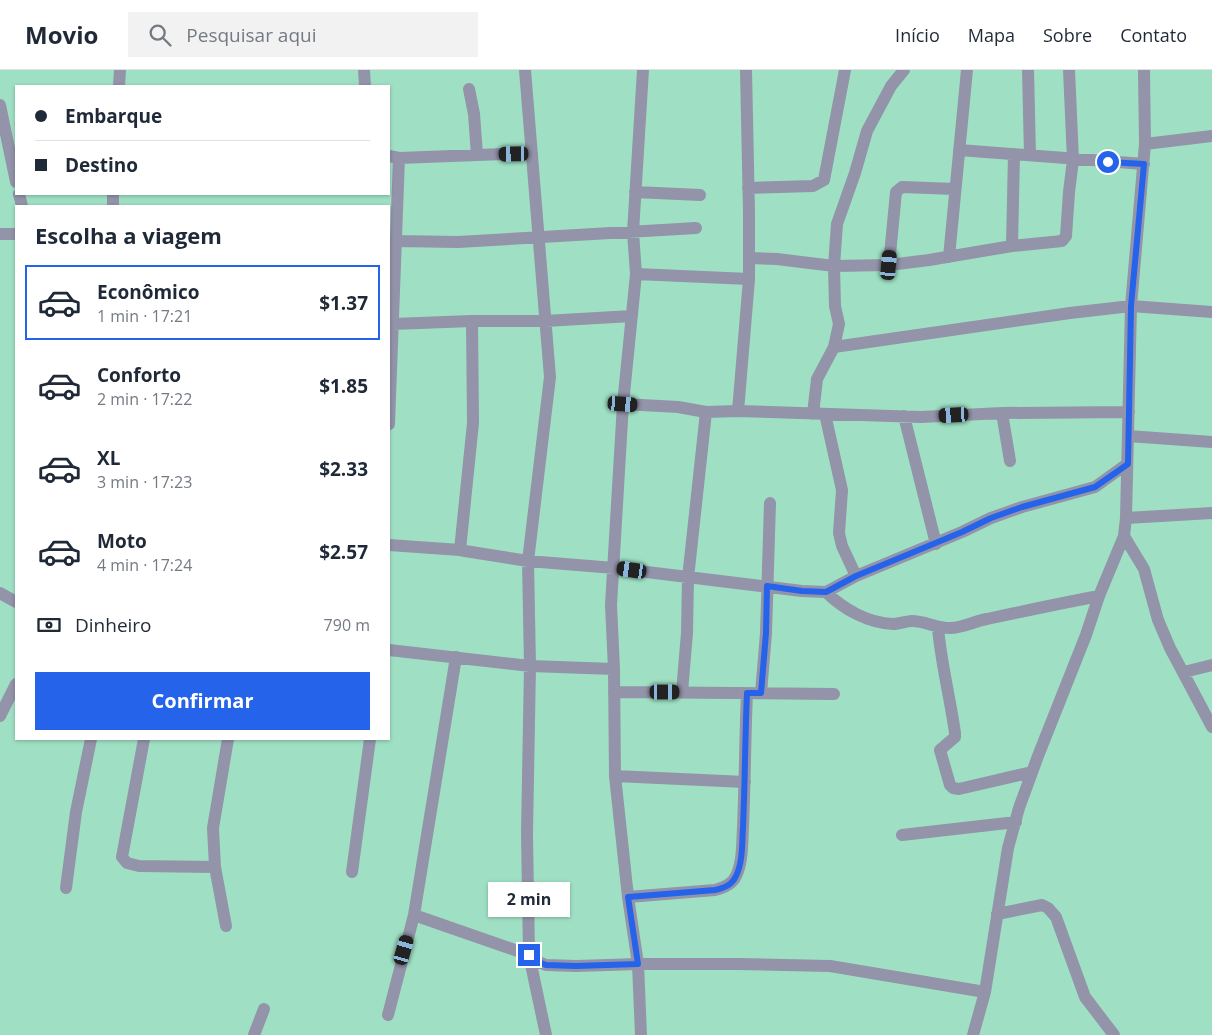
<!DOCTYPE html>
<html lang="pt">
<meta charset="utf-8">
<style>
:root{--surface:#fff;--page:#f2f2f3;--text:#1f2937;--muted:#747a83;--line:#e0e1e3;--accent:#2563eb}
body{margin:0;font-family:"Open Sans",sans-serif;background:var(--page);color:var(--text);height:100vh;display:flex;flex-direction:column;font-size:19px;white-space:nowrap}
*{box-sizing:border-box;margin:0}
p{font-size:16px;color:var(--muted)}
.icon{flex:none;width:28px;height:28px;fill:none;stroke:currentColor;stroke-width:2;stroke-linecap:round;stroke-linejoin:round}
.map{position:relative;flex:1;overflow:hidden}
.drawer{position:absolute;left:15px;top:135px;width:375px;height:535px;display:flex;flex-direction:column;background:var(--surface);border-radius:0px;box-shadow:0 1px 4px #0004}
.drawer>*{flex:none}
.hud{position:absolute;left:15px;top:15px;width:375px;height:110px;border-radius:0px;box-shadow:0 1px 4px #0004;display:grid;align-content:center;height:110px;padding:0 20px;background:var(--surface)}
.end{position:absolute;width:22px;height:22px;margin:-11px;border:6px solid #2563eb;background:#fff;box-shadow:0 0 0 2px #fff}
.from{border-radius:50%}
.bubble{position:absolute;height:35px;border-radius:0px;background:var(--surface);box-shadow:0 1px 4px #0004;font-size:16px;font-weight:700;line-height:35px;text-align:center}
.car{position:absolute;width:15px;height:30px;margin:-15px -8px;border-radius:6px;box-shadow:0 0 4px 1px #0007;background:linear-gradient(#222 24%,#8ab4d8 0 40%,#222 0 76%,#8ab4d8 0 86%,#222 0)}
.hud b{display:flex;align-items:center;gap:18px;height:48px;font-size:19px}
.hud b+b{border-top:1px solid var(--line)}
.hud i{width:12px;height:12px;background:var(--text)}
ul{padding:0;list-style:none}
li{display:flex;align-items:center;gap:15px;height:75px;margin:0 10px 8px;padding:0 10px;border:2px solid transparent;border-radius:0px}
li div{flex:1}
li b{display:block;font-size:19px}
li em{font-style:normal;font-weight:700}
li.current{border-color:var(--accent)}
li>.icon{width:45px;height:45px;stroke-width:1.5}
h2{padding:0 20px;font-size:22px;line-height:60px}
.pay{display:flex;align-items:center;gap:12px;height:55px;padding:0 20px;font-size:19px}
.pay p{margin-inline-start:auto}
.action{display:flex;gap:10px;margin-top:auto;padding:10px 20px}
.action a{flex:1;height:58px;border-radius:0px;background:var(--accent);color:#fff;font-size:20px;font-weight:700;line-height:58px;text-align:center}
header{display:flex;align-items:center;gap:30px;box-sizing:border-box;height:70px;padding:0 25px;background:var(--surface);border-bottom:1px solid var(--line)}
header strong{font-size:24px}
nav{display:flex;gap:28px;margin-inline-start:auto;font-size:18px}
.search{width:350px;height:45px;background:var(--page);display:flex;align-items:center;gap:12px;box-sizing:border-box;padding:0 18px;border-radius:0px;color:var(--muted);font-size:19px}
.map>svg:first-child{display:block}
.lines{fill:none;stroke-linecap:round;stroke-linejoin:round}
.minor{stroke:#9393aa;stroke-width:12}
.route{stroke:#2563eb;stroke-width:6}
</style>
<header>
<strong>Movio</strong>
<div class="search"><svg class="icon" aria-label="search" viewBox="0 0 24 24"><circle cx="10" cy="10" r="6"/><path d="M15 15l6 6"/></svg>Pesquisar aqui</div>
<nav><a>Início</a><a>Mapa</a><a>Sobre</a><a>Contato</a></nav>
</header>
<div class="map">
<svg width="1212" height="965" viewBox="0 0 1212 965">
<rect width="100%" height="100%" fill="#9fe0c4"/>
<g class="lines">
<path class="minor" d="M364,0L365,16
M525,0L550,307L528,491L530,596L527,764L529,885L546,965
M1028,0L1030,85
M119,16L120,0
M469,19L474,44L477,85
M0,35L16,112
M1145,74L1212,66
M959,80L1144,94
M389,86L399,88L532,83
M748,118L813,116L824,110L845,0
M635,122L700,125
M19,124L22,136
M113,136V124
M0,164H16
M396,171L458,172L696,158
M1012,176L1014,84
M949,187L967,0
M749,188L777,189L834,196L889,195L929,190L1012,176L1062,171L1066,166L1069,122L1073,90L1069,0
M889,195L896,122L902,117L955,119
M636,204L749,209
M472,251L473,353L460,480L465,481L528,491L614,498L802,521L826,522L856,506L962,462L991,448L1022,437L1095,417L1127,394
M393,254L472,251H545L632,246
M834,277L1070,243L1131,236L1212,242
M623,334L678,337L706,342L738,341L921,347L1002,343L1129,342
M738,341L749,209V143L746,0
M1002,343L1010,391
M813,344L817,309L834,277L839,254L835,236L834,196L837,154L855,103L867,61L891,16L904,0
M825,344L842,420L839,463L842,476L856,506
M904,346L936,474
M389,354L399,88
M1128,366L1212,372
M1126,448L1212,443
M1124,466L1144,499L1158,550L1170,578L1212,657
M389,475L460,480
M826,522C843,539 868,553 893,554C900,554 906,551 912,551C925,551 936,558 950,558C962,558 975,551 987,549C1024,541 1062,533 1099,526
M0,523L16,532
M938,558C941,593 950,627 955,663V667L940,680L950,715L953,718L959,719L1032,702
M389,580L530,596L614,599
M1184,602L1212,595
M614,622L834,624
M682,622L687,563L688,508L706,342
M761,623L766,563L770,433
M0,646L16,614
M144,669L122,787L127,793L139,796L215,797
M615,706L745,712
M902,765L1016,752
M352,802L370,669
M66,818L76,742L91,669
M628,827L715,820C723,818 732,815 736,806C743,792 742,772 743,757C745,712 745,668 747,623
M997,844L1042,835L1048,838L1056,847L1085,927L1114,965
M414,845L529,885L536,891L546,895L576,896L638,894H737L830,896L985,922
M226,856L215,797L213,758L228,669
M388,945L414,845L456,587
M254,965L264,939
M641,965L638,894L628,827L615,706L614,599L611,535L623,334L636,204L633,162L643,0
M973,965L985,922L1008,778L1019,738L1038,686L1086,565L1099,526L1124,466L1126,448L1131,236L1145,74L1144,0"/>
</g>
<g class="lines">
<path class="route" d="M529,885L536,891L546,895L576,896L638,894L628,827L715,820C724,818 732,815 736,806C743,792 742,772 743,757C745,712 745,668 747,623H761L766,563L767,516L802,521L826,522L856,506L962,462L991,448L1022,437L1095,417L1128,394L1131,236L1144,94L1108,92"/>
</g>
</svg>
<i class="end from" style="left:1108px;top:92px"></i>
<i class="end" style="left:529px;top:885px"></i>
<div class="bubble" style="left:488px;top:812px;width:82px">2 min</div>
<i class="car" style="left:514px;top:84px;rotate:269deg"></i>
<i class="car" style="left:889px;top:195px;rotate:5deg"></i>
<i class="car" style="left:623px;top:334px;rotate:94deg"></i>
<i class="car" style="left:954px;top:345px;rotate:267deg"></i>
<i class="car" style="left:632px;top:500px;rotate:278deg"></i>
<i class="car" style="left:665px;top:622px;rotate:90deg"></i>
<i class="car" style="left:404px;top:880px;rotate:16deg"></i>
<div class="hud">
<b><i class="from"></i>Embarque</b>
<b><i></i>Destino</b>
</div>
<section class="drawer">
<h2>Escolha a viagem</h2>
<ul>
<li class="current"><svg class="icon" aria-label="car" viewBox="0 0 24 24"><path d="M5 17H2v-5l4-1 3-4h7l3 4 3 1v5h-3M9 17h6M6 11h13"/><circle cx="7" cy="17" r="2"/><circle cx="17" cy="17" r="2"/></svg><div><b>Econômico</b><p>1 min · 17:21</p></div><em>$1.37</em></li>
<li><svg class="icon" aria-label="car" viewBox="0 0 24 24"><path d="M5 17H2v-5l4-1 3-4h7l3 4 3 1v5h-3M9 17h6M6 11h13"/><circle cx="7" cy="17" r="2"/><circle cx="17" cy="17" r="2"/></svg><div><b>Conforto</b><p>2 min · 17:22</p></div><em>$1.85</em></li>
<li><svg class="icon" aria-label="car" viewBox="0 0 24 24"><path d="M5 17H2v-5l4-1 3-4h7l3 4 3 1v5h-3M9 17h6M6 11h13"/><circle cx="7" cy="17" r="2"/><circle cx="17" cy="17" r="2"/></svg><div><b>XL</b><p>3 min · 17:23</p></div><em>$2.33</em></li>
<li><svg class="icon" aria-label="car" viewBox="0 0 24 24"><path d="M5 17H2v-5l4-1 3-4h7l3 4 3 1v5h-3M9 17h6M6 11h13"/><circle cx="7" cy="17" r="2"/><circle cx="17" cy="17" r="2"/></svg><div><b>Moto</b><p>4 min · 17:24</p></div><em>$2.57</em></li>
</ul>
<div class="pay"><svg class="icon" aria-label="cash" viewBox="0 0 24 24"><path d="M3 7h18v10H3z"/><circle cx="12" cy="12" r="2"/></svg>Dinheiro<p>790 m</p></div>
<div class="action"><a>Confirmar</a></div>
</section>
</div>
